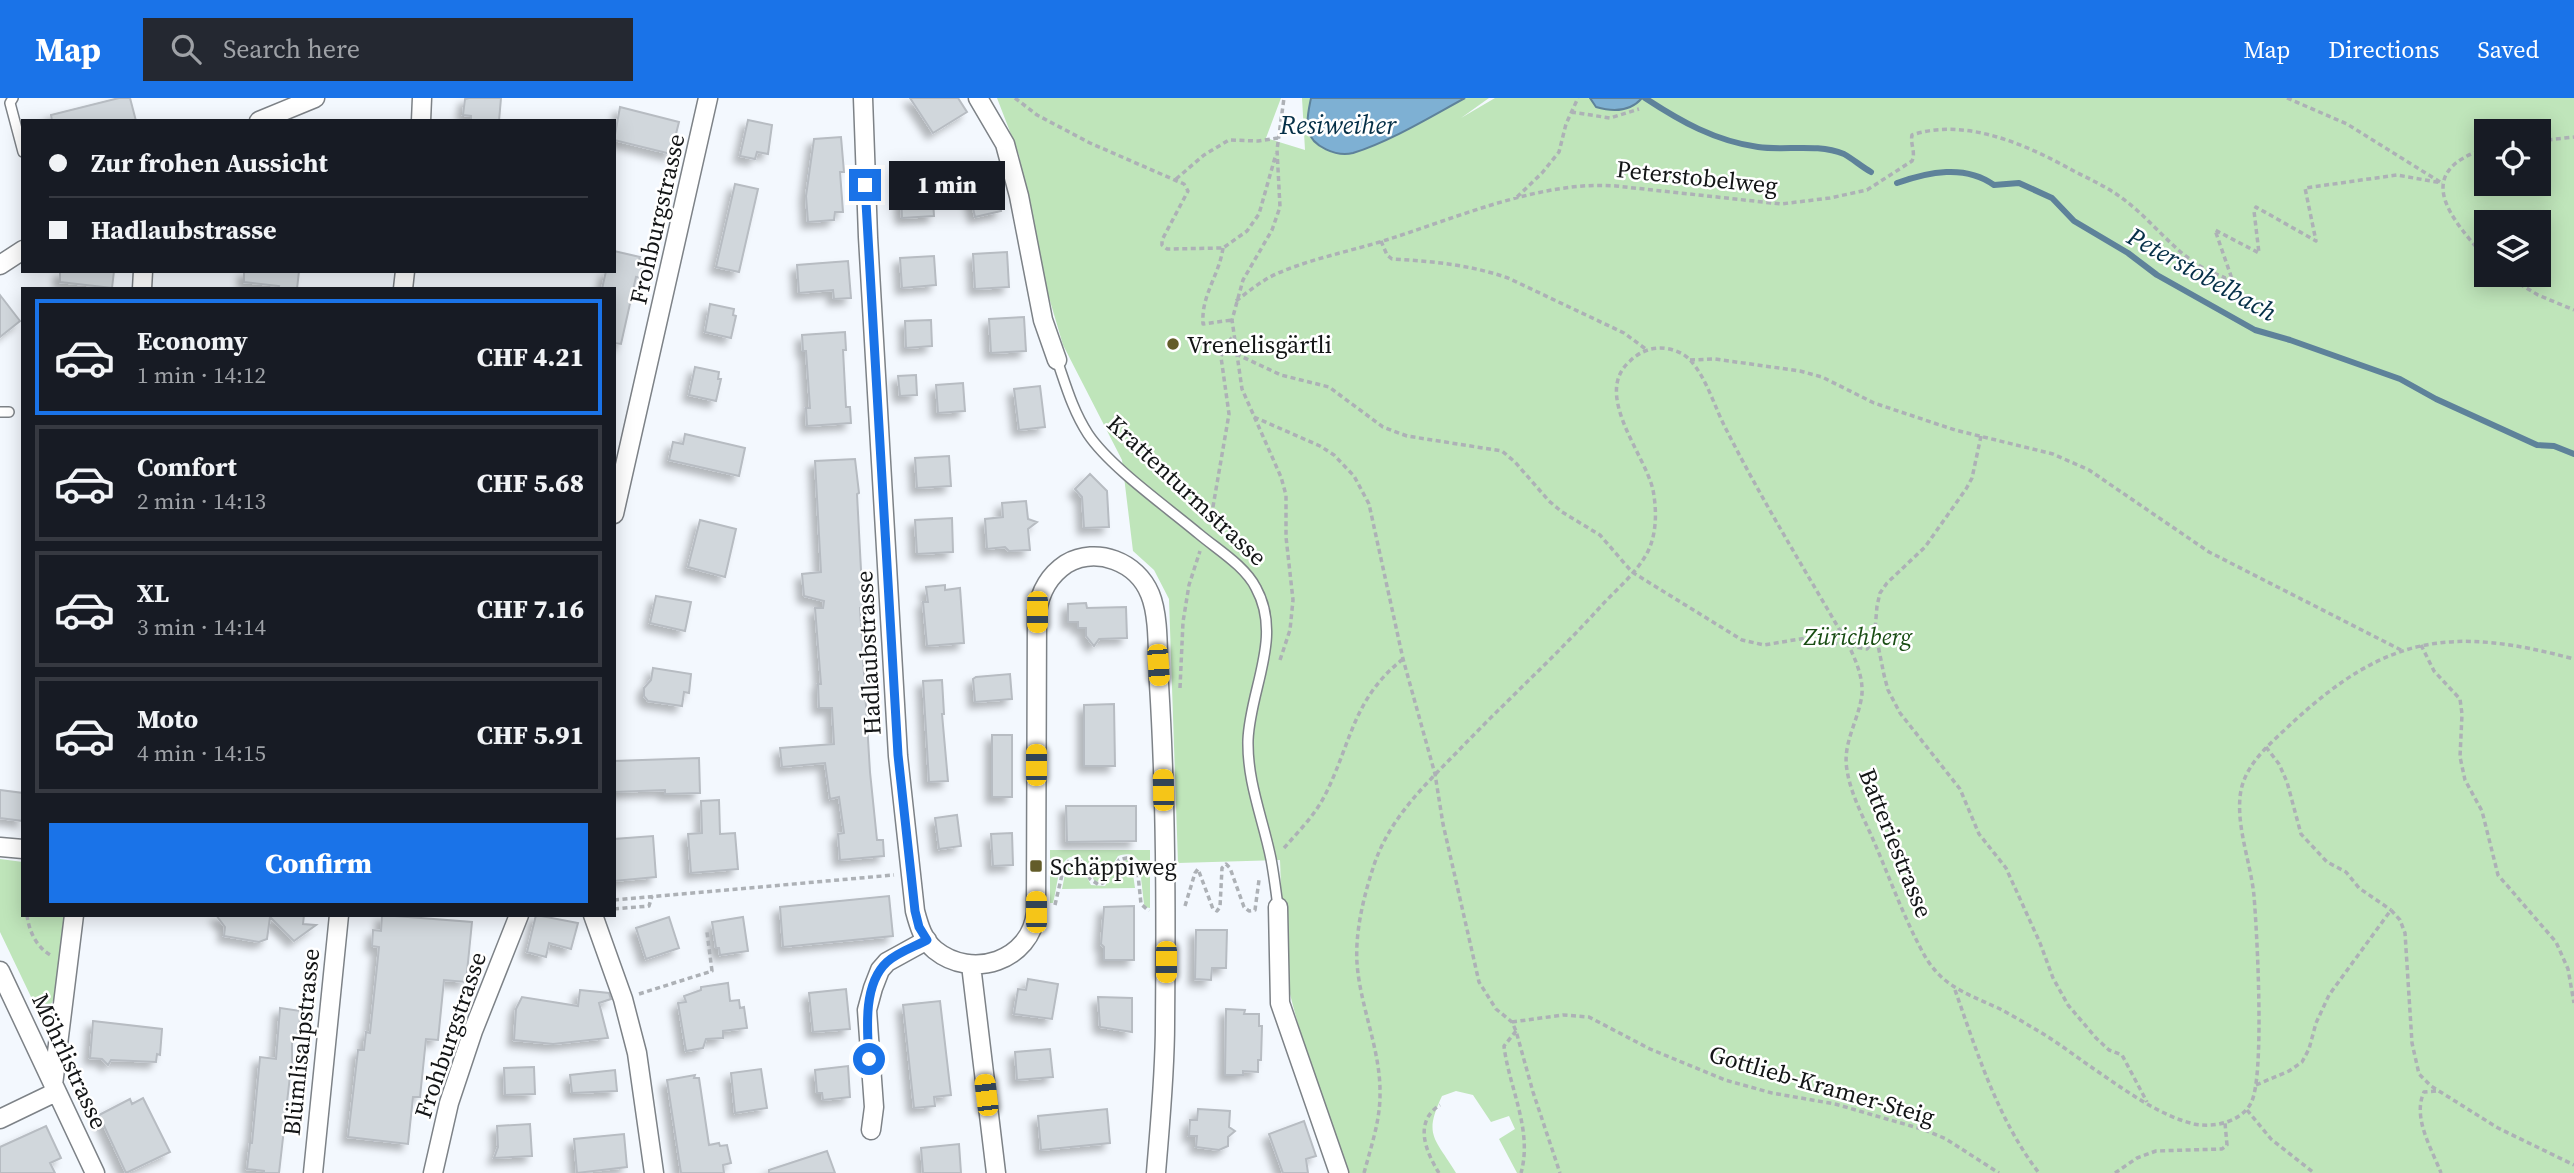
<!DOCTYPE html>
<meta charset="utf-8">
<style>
:root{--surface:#171b24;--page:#242831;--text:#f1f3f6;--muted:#9ea1a6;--line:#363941;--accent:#1a73e8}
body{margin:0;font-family:"Source Serif 4",serif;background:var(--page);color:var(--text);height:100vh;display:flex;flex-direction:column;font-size:26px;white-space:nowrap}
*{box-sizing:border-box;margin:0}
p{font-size:23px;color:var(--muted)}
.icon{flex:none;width:38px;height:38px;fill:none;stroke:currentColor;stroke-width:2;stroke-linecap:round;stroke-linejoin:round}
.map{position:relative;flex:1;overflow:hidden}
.side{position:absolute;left:21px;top:189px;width:595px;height:630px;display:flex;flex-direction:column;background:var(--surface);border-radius:0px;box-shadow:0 4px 18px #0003}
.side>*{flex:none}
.banner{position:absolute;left:21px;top:21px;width:595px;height:154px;border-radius:0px;box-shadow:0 4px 18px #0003;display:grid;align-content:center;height:154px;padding:0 28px;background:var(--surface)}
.fabs{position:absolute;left:2474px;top:21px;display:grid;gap:14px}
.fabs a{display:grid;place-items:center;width:77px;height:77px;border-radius:0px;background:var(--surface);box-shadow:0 4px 18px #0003;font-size:35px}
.end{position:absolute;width:32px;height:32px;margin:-16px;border:9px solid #1a73e8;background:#fff;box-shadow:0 0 0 4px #fff}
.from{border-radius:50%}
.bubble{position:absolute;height:49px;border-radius:0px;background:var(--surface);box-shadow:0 4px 18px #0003;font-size:23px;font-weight:800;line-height:49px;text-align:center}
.car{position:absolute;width:21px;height:42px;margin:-21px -10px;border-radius:9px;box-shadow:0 0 5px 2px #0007;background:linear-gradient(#f5c518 24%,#345 0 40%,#f5c518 0 76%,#345 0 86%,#f5c518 0)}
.banner b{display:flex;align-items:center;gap:24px;height:66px;font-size:26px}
.banner b+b{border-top:2px solid var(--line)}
.banner i{width:18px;height:18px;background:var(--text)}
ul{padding:12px 0 0;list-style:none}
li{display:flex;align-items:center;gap:21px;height:116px;margin:0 14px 10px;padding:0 14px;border:4px solid var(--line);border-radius:0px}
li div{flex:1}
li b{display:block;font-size:26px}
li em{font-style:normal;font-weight:800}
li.selected{border-color:var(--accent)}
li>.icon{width:63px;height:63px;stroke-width:1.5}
.primary-button{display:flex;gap:14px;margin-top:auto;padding:14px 28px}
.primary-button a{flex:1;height:80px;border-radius:0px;background:var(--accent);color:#fff;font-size:28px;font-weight:800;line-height:80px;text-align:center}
header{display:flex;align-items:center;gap:42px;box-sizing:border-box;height:98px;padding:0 35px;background:var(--accent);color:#fff}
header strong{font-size:33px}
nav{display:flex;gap:38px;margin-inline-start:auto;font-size:24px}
.search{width:490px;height:63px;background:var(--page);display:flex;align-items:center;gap:18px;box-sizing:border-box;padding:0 24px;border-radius:0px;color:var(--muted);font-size:26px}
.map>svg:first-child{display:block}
.green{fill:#bfe5ba;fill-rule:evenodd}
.water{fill:#7eb0d3;stroke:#5e829a;stroke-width:2}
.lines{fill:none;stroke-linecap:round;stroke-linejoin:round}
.stream{stroke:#5e829a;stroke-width:6}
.building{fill:#d1d7dc;stroke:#b7bcc2;stroke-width:2;filter:url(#shadow)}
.lane-casing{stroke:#7d8287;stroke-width:12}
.street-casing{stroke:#7d8287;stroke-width:21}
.path{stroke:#adb1b6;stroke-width:3.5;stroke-dasharray:5 3.5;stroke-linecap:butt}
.lane{stroke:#fff;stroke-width:9}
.street{stroke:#fff;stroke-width:18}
.route{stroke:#1a73e8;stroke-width:9}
.poi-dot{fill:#635c29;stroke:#fff;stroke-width:2.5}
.labels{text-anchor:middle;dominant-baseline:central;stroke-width:5;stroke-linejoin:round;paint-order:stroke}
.street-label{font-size:24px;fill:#131516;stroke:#fff}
.poi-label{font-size:24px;fill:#131516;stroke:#fff;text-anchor:start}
.park-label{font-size:24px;font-style:italic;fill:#194d13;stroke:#fff}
.water-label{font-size:26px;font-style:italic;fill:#042f47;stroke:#fff}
</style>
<header>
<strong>Map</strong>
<div class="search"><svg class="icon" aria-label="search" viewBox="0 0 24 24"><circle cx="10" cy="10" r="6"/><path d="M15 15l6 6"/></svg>Search here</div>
<nav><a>Map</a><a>Directions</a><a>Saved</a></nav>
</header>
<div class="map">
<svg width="2574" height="1075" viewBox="0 0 2574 1075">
<defs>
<filter id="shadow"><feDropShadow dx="-6" dy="6" stdDeviation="3.5" flood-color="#0004"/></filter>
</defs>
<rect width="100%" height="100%" fill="#f3f8fe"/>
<path class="green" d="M997,0H1281L1266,40L1305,52L1302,0H1489L1461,20L1495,0H2574V1075H1517L1499,1041L1515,1031L1509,1018L1491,1024L1473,997L1456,993L1442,998C1423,1038 1435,1040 1456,1075H1349C1328,1016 1305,957 1290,896C1280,855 1282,804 1280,762L1178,765L1169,501L1154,472L1133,453L1122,362L1063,247L1038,162L1019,57ZM2487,33H2539V86H2487ZM2487,124H2539V177H2487Z
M1050,752H1150V810L1145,809L1144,806L1139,763C1133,755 1126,755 1118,758L1103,783L1095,784L1082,760C1057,749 1058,790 1053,805H1050Z
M0,761L23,764V817H64L55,899L50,908L38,910L33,903L0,834Z
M1126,762H1131L1135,790L1062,791L1066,771L1071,764H1079L1091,787L1105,788L1120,764Z"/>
<path class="water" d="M1311,0H1465C1430,19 1391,43 1353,55C1337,59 1312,49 1308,32C1306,22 1309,10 1311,0Z
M1590,0H1642C1630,14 1613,14 1596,9Z"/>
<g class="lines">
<path class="stream" d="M1645,0C1680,23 1715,43 1758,49C1786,53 1816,45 1844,56C1853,61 1862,69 1871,74
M1897,85C1928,74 1965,66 1994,87L2019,85L2052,100L2074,123L2128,155L2157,177L2255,232L2290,242L2400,281L2436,301L2537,347L2554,348L2574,356"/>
</g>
<path class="building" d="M119,0H130L136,23H52L51,17Z
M469,0H501L499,23L471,22V18L463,17L465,1Z
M910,0H958L967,14L933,35Z
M620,9L679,24L671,56L614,42Z
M748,22L772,27L768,56L757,54L755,61L740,58Z
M841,39L844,74H840L843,114H835L834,122L808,124L806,98L814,41Z
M931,70L934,118L902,120L900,72Z
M994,82L1001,113L975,119L968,88Z
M735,86L758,91L739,174L716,169Z
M614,153L640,159L639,162L646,163L642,180L636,179L621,246L614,245V191H602L606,173H614Z
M1007,154L1009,189L975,191L973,156Z
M934,158L936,187L902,190L900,160Z
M848,163L851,200L834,201L833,192L799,195L797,167Z
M60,173H114L112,190L60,184Z
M244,173H299L297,191H278L279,188L244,184Z
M0,197L20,223L0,239Z
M710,206L734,211L733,217L736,218L731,240L705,234Z
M1024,219L1026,253L991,255L989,221Z
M931,222L932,248L906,250L905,223Z
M845,234L846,252H843L846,309H850L851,325L807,328L806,310H810L806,253H803L802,237Z
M695,269L719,274L718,281H721L716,303L689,297Z
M916,277L917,297L900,298L898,278Z
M963,285L965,313L938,315L936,287Z
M1040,288L1045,329L1019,332L1014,291Z
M685,336L745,350L739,378L669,362L673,344L683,346Z
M949,358L951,388L917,390L915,360Z
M855,361L859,395L857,396L863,510H860L870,674L877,742H883L884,758L840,762L838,736L844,735L839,699L830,701L825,665L782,669L780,650L834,646L832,610H819L818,586H821L815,510H823L824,503L804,498L802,476L821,474L815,363Z
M1090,376L1107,393L1109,429L1084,430L1082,399L1075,391Z
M1026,403L1028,421L1037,424L1028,431L1030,452L1009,453L1005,449L987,451L985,421L1003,419L1002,405Z
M952,420L953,454L917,456L915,422Z
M700,422L736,431L725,479L688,469Z
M945,487V492L960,490L964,545L927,548L923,504H928L926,489Z
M656,498L691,504L685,533L650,525Z
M1086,505L1087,510L1126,509L1127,540L1099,541L1094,548L1086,538V530H1078V524H1068V506Z
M653,570L691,576L689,595L684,594L682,608L648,603L644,598V590L651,582Z
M1010,576L1012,601L975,604L973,581L976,579Z
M942,582L944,616H942L948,683L929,684L923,583Z
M1114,606L1115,668H1084V607Z
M992,637H1012V699H992Z
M699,660L700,695L665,696V692L614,694V663Z
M0,692L23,695V723L0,720Z
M719,702L720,736L735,735L738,771L691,775L688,736L702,735L701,703Z
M1066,708H1136V743L1067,744Z
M957,717L961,748L939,751L935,720Z
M1012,735L1013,767L993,768L991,736Z
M653,738L656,779L614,783V741Z
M889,798L893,838L783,849L780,809Z
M1134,808V862H1104V849L1101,846L1104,809Z
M216,817H304L303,826L316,827L294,843L270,819L267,841L259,844L224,838L225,829Z
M382,817L472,824L466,884L444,882L438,942L426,941L420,999H413L408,1046L348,1039L358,952H364L366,934L370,935L379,849L372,848L373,832L381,833Z
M536,817L578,825L571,851L549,845L546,859L527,854Z
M669,819L679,850L646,861L636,830Z
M743,819L748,853L720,857L719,850H716L712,824Z
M1196,832H1227L1226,870H1212L1211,882L1195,881Z
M1028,881L1058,886L1052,921L1014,916L1018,891L1026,892Z
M728,885L730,903L739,902L740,910L744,909L747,930L723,933V940L706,941L703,950L686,953L678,905L686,904L684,898L701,892V889Z
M846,891L850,931L813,934L809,895Z
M580,892L609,895L611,901L599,905L608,940L553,946L514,942L516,911L522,899L578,908Z
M1098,899L1132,900V934L1100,929Z
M940,903L951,997L934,999L935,1008L914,1010L903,907Z
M280,910L301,913L298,937H292V965L294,968L290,978L279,1075H264V1073L247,1071L250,1045H252L260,959L276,961Z
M1226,911L1245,912L1244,916H1259V928H1262L1261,962H1258V974L1243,973V977H1225Z
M93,923L162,931L160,957L157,956L156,964L111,962L108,967L102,961L90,960Z
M1050,951L1053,979L1017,982L1015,954Z
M848,968L850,999L823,1002L822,995H817L815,972Z
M534,969L535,996L505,997L504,970Z
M761,971L767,1010L735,1015L731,975Z
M615,972L617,993L572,995L570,977Z
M695,977L694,980H699L709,1047L719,1045L720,1048L727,1047L731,1065L723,1067L724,1075H681L667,982Z
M143,1000L170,1054L126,1075L99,1017L130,1001L132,1006Z
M1107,1011L1110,1045L1041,1052L1038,1018Z
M1198,1011L1230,1013L1229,1029L1235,1033L1228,1039V1048L1219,1052L1196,1049L1197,1038H1189L1190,1022H1197Z
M1304,1023L1316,1058L1306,1061L1308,1075H1283L1269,1036Z
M530,1026L532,1058L494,1060L498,1049L497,1028Z
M46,1028L61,1060L50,1065L55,1075H0V1049Z
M624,1036L627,1069L577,1075L574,1041Z
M959,1046L961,1075H923L921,1050Z
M827,1053L835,1075H769V1072Z"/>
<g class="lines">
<defs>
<path id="lane" d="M13,0L10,5L23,54
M1057,262C1066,288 1073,313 1088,336C1110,369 1167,409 1199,436C1218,452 1245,468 1256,490C1283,539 1250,591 1248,642C1247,684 1263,721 1271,761C1274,777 1276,793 1278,809
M0,314H9"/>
<path id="street" d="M863,0L868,139L898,658L915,813C919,828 923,842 935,852C972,882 1031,863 1036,814L1037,514C1040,494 1048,478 1066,466C1097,448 1137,464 1150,496C1160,520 1157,560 1159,586C1166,699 1166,813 1165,926C1165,976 1160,1025 1156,1075
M978,0L1005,46L1019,98L1043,222L1057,262
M259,23L315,0
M421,23L422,0
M0,167L23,152
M142,191L143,173
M403,191L405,173
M614,416L708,0
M0,749L23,751
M1278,809L1280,905L1339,1075
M593,817L623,901L637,955L654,1075
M971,867L996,1075
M0,873L95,1075
M53,987L74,817
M0,1021L56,994
M871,1032L874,1009L867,912L873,890L880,872L887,864L927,842
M313,1075L339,817
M433,1075L449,1005L473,933L519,817"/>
</defs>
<use href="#lane" class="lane-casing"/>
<use href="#street" class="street-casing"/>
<path class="path" d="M1015,0L1037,17L1090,45L1184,86L1188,93L1162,142V147L1167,151L1223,150L1247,133L1259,116L1276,56
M2287,0L2347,26L2440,84
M1571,14L1610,20L1639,11
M2539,43L2574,39
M2487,50C2410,74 2450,120 2487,161
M1176,81L1204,57L1229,42L1258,43L1278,40
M1517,99L1542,75L1559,54L1566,26L1578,0
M1381,143L1387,157L1392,161C1431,163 1471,167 1508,180L1624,235L1647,252
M1223,150C1219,178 1201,197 1203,226L1232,222
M2505,177L2538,197L2574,212
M1236,203C1249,193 1261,183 1276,176C1310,161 1347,154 1383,143C1454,121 1541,82 1616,88L1781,106L1830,100L1867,92L1912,63C1916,54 1910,46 1912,37C1965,19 2027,47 2072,72C2091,82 2110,90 2127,104C2153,124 2173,152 2200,168C2208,173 2217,176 2225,180L2231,178L2215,132L2259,155L2254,113L2256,109L2316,143L2305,90L2397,77L2442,85
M1236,256L1281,277L1329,289L1383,329L1407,338L1502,353L1515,364L1549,403L1562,414L1600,437L1632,474L1742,542L1764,547L1806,540L1867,551L1875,541
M1690,262L1715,261L1800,273L1822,279L1874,305L1955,332L2053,356L2089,372L2209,454L2401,552
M1254,319L1320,348L1334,357L1354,378L1369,406L1403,561L1435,676L1443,726L1479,884L1496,911L1512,924L1516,933L1533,994L1560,1075
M1981,338L1972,380L1966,391L1925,449L1887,485L1880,495L1877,508L1875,532L1884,577L1888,592L1900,615L1960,691L1979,736L2006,770L2040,845L2053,880L2068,907L2096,940L2109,952L2122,957L2147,1004
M1210,426L1229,316L1221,259L1225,246L1233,239
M2421,547L2434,573L2460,601L2462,616L2460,659L2465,682L2482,713L2498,777L2556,844L2568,871L2574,905
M1280,562L1290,532L1293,502L1286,439V397L1281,379L1242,291L1232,222L1243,182L1272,132L1280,109L1277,52L1284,0
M1180,590L1183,524L1189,487L1200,453
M2266,649L2279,666L2287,684L2301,736L2327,764L2346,774L2359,790L2391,812
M1284,750C1298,734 1314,718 1324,699C1351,647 1352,601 1403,561
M614,802L894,777
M1055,807L1064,768L1071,761L1080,762L1090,781L1099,787L1103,785L1119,762L1130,759L1137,767L1141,806L1149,813
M1185,808L1195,775L1198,771L1213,811L1217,813L1220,809L1222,770L1226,766L1230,770L1244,809L1249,813L1255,812L1259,782
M614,811L649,808L652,798
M27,817C29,834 37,850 52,858
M1955,892C1977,954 1998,1022 2039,1075
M639,896L712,873L707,834
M1512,924L1563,917L1589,919L1650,951L1725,982L1772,995L1835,1006L1925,1032L1946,1041L1999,1075
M1516,933L1504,948C1509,990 1533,1032 1521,1075
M2256,987L2289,973L2302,964L2309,951L2316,925L2329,897L2391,812L2400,822L2405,835L2412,945L2419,976L2431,988L2498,1030L2574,1067
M2436,993L2424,994C2412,1020 2432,1051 2441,1075
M2247,1012L2271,1041L2314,1075
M1364,1075C1371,1049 1380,1023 1380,997C1381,952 1360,909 1357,865C1355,833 1364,797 1374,767C1390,719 1427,685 1461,650C1507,602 1557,557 1602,507C1617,491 1635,476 1646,457C1657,438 1657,413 1653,392C1645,356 1592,296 1630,263C1638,255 1649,250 1660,250C1670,250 1683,254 1690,262C1707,280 1715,311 1727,333C1764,406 1808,477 1849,548C1856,563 1863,579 1862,596C1859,622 1842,645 1847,672C1851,698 1865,722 1875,746C1890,781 1903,817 1921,851C1939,887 1963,894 1998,910C2010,916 2023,924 2035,931C2056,943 2075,958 2094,971C2125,992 2158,1017 2194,1026C2214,1030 2241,1024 2251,1005C2265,979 2257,834 2254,798C2251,766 2237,732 2240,699C2243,667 2270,646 2292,625C2387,537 2451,528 2574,561
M1439,1075C1426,1054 1413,1024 1440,1007
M2115,1075L2137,1060L2156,1053L2222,1051L2227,1047L2225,1025"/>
<use href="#lane" class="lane"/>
<use href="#street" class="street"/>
</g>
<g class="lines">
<path class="route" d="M865,87L898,657L915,813L919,829L927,842C914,849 898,854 887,864C863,886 867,931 869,961"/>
</g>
<g class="poi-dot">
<circle cx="1173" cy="246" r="7"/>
<rect x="1029" y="761" width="14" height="14" rx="3.5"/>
</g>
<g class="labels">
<g class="street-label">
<text transform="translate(1697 79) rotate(6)">Peterstobelweg</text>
<text transform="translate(657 121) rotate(-77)">Frohburgstrasse</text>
<text transform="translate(1187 392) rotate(43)">Krattenturmstrasse</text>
<text transform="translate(868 555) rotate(-93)">Hadlaubstrasse</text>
<text transform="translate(1896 745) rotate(68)">Batteriestrasse</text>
<text transform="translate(450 937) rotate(-71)">Frohburgstrasse</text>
<text transform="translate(301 944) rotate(-84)">Blümlisalpstrasse</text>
<text transform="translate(70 963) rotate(65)">Möhrlistrasse</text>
<text transform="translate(1822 987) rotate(16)">Gottlieb-Kramer-Steig</text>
</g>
<g class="poi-label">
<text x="1187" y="246">Vrenelisgärtli</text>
<text x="1050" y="768">Schäppiweg</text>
</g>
<g class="park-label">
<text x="1858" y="538">Zürichberg</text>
</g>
<g class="water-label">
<text x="1338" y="27">Resiweiher</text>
<text transform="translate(2202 176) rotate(29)">Peterstobelbach</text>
</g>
</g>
</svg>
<div class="fabs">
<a><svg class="icon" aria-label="locate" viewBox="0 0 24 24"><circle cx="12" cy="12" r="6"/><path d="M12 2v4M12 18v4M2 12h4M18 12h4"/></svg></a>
<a><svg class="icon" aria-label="layers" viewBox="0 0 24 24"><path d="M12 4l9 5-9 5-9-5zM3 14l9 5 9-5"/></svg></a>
</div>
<i class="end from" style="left:869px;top:961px"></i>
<i class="end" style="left:865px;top:87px"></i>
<div class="bubble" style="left:889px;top:63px;width:116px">1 min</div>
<i class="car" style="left:1037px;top:514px;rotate:180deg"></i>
<i class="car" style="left:1158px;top:567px;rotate:176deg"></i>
<i class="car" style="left:1036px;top:667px;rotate:0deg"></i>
<i class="car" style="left:1163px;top:692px;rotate:359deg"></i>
<i class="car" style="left:1036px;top:814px;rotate:0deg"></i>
<i class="car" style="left:1166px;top:864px;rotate:180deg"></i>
<i class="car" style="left:986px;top:997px;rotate:353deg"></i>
<div class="banner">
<b><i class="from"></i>Zur frohen Aussicht</b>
<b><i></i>Hadlaubstrasse</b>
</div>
<section class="side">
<ul>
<li class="selected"><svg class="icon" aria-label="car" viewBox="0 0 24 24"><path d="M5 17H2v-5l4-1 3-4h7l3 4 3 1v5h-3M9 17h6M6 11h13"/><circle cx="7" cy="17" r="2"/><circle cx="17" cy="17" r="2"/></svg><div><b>Economy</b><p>1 min · 14:12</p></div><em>CHF 4.21</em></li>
<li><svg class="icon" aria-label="car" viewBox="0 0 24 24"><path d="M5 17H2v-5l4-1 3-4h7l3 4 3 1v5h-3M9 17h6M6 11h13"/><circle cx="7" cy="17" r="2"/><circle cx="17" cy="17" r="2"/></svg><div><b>Comfort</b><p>2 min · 14:13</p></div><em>CHF 5.68</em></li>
<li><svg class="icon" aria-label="car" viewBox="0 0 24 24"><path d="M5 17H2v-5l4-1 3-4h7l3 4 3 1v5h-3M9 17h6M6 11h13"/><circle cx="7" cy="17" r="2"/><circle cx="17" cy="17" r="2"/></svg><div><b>XL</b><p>3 min · 14:14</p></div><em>CHF 7.16</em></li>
<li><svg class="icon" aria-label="car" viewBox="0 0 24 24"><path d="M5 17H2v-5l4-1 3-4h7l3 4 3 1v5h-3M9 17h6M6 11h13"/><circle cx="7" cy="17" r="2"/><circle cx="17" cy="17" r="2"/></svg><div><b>Moto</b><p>4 min · 14:15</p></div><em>CHF 5.91</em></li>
</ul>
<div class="primary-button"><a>Confirm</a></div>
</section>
</div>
